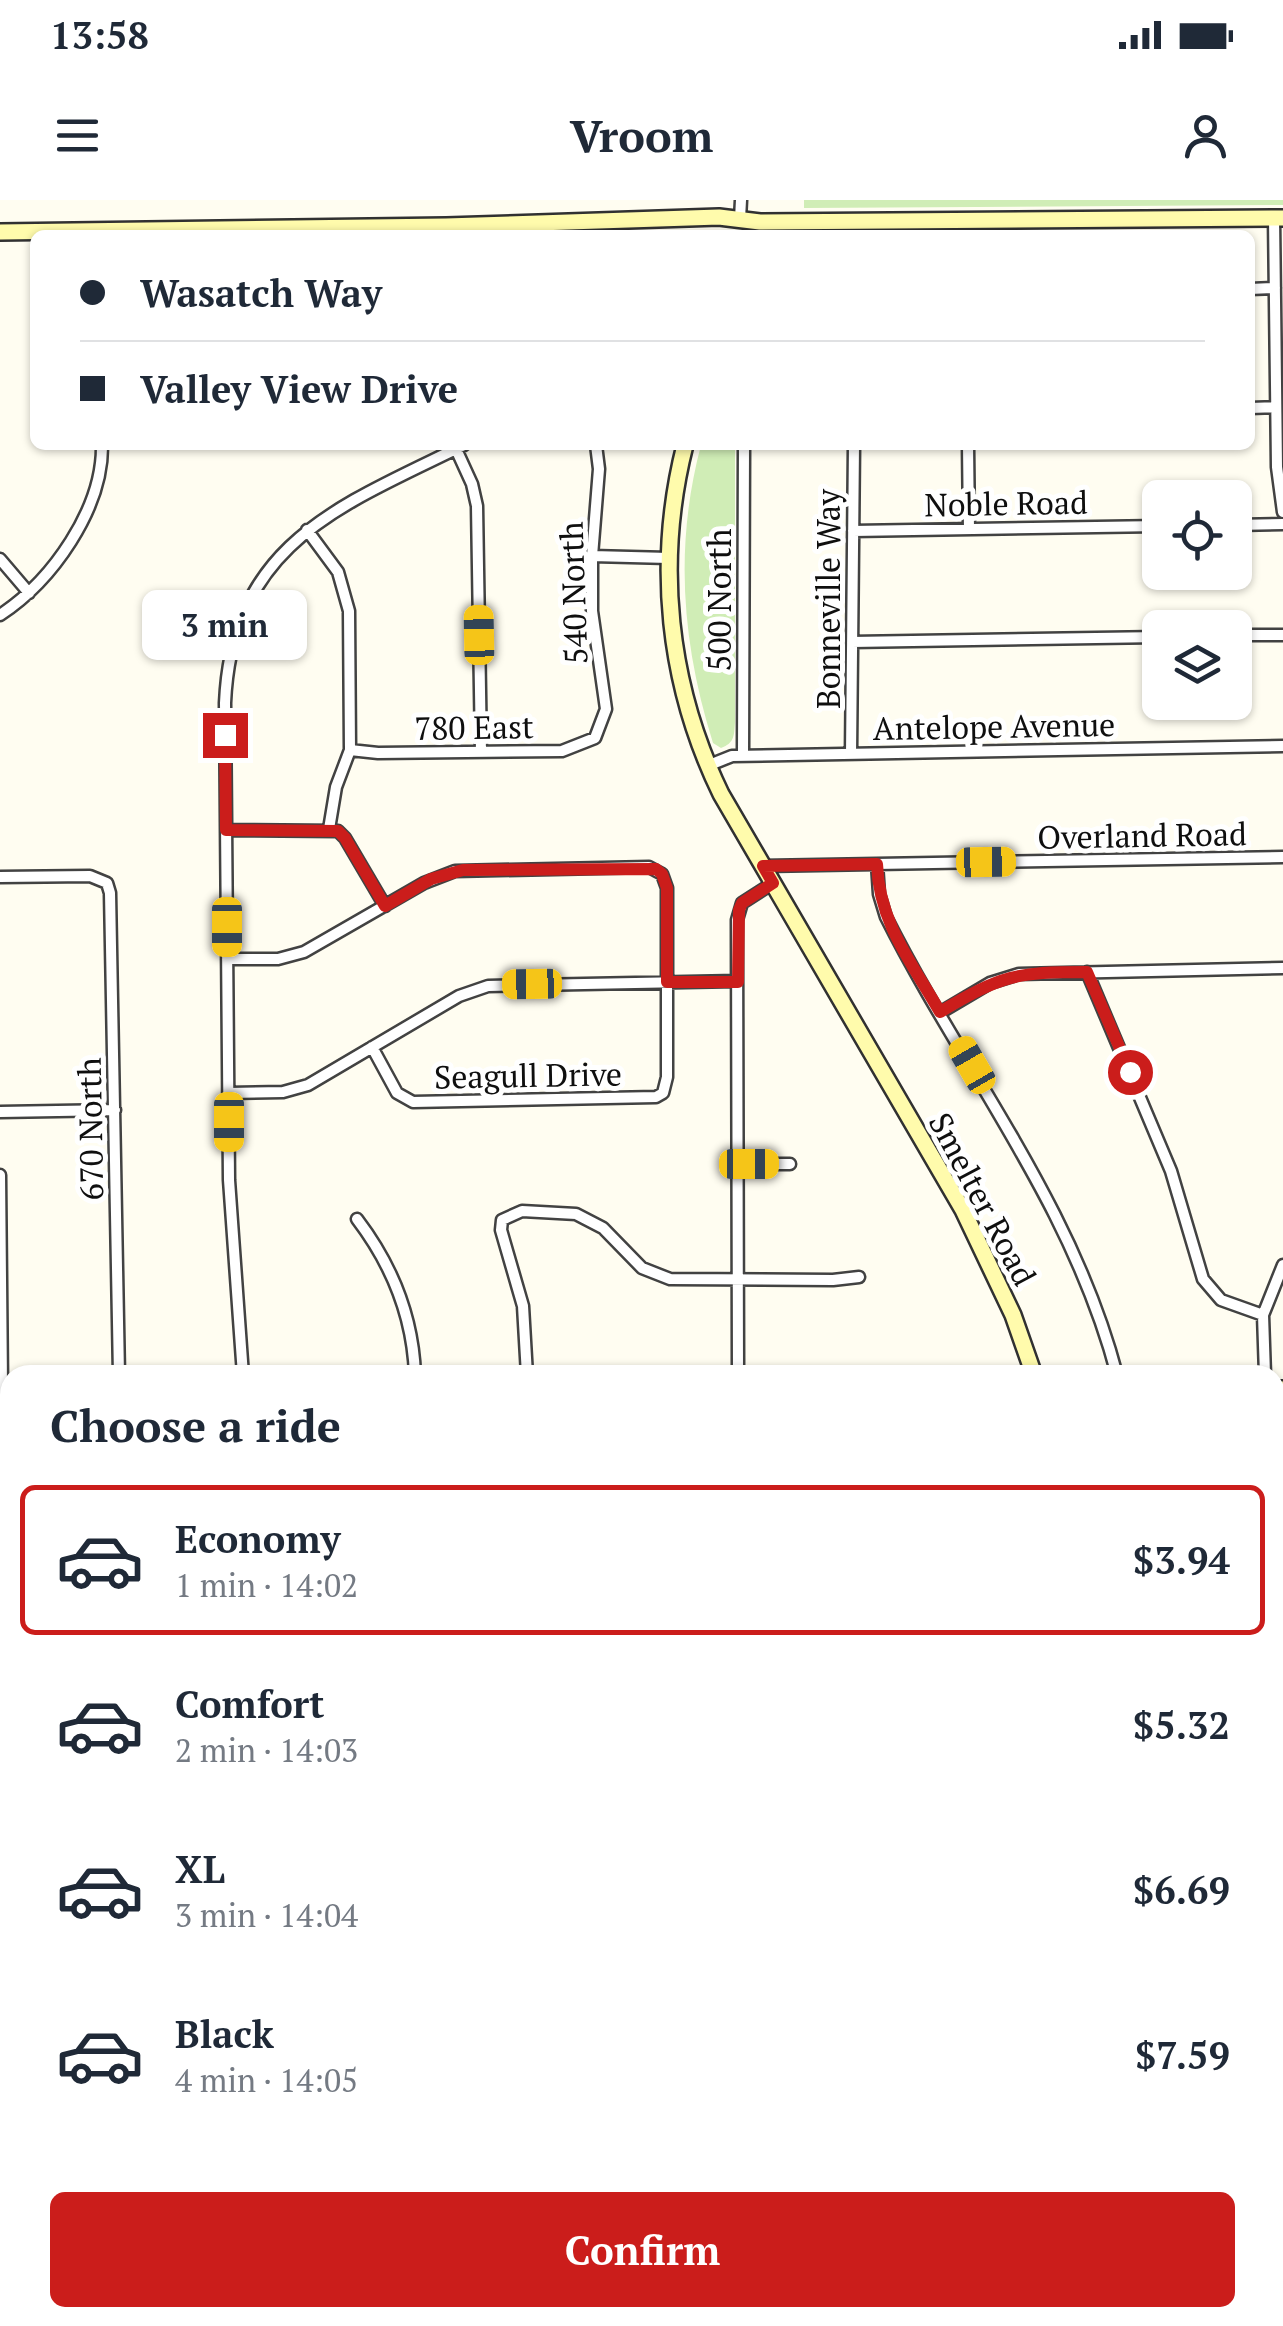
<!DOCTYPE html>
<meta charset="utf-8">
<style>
:root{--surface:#fff;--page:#f2f2f3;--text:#1f2937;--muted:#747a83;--line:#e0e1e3;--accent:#cb1d1b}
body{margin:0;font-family:"PT Serif",serif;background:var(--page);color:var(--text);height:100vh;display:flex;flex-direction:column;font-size:38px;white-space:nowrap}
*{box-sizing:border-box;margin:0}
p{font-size:32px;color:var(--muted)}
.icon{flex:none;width:55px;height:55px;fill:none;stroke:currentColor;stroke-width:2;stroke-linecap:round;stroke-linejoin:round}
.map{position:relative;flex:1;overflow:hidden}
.panel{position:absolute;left:0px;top:1165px;width:1285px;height:962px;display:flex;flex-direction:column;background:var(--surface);border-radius:30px 30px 0 0;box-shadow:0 2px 8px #0004}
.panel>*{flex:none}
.top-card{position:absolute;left:30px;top:30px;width:1225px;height:220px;border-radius:15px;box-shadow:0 2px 8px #0004;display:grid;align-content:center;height:220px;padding:0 50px;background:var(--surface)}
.buttons{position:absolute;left:1142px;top:280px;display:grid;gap:20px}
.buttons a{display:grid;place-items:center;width:110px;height:110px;border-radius:15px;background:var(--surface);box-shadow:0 2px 8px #0004;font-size:50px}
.end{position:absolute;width:45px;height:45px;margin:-22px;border:12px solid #cb1d1b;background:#fff;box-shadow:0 0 0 5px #fff}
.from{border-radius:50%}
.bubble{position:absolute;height:70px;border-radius:15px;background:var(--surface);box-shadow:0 2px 8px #0004;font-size:32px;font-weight:600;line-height:70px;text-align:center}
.car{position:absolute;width:30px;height:60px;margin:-30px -15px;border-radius:12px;box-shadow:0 0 8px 2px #0007;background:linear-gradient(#f5c518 24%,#345 0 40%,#f5c518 0 76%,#345 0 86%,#f5c518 0)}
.top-card b{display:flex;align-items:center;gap:35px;height:95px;font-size:38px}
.top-card b+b{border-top:2px solid var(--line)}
.top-card i{width:25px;height:25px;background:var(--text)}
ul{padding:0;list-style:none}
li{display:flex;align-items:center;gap:30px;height:150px;margin:0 20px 15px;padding:0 30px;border:5px solid transparent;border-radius:15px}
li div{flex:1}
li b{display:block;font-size:38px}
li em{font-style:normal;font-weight:600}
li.on{border-color:var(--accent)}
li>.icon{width:90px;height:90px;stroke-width:1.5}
h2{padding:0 50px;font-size:45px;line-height:120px}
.cta{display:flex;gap:20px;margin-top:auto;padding:20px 50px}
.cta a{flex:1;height:115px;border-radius:15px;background:var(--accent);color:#fff;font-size:40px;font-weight:600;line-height:115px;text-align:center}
.status{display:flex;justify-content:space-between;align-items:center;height:70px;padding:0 50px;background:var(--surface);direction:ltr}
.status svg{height:28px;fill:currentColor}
header{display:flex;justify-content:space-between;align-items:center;height:130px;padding:0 50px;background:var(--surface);font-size:45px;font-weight:600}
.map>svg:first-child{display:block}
.green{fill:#d0edb6}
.pitch{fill:#e2f4c9}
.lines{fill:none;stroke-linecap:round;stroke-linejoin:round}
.street-casing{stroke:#424242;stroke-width:15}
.secondary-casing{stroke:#313131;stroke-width:20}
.street{stroke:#fff;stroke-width:10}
.secondary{stroke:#fffbac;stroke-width:15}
.route{stroke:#cb1d1b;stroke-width:12}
.labels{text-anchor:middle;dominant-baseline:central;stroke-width:10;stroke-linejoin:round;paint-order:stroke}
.street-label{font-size:32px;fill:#0f0f0f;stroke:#fff}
</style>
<div class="status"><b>13:58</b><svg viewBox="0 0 49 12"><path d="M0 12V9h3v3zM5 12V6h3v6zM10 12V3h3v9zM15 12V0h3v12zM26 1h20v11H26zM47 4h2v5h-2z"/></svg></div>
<header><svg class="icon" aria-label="menu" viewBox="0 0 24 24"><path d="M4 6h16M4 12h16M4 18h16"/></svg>Vroom<svg class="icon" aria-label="person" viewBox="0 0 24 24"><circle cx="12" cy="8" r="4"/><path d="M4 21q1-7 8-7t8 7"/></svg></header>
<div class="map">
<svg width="1283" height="2126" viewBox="0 0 1283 2126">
<rect width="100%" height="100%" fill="#fffdf1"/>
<path class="green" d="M804,0H1283V5L804,8Z
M701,245H734L735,249V522C734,535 735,543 721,548L713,543C682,444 674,347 701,245Z
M1275,1305L1278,1338H1283V1730H1275Z"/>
<path class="pitch" d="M1275,1412H1283V1503L1279,1506L1275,1505Z
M1283,1572V1670L1275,1671V1573Z"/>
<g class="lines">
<defs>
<path id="street" d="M1274,18L1277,267L1283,312
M740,19L741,0
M1250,89L1275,88
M1250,208L1276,207
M968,245L969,329
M456,249L472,284L477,306L481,552
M1235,325L1283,324
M307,330L338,372L349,411L350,550L336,587L329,629
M853,331L1160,326
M592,356L669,358
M0,359L29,393
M0,415C52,381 103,309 102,245
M1235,435H1283
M852,442L1160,437
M350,550L378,553L562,551L595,538L606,509L592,411V356L599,269L596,245
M851,554L854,245
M743,555L744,245
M707,566L732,556L1283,546
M226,630L338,631L345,638L385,706
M877,664L879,694L886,717C964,872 1072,1003 1117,1175
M763,666L1283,657
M0,677L90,676L107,683L110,693L119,1175
M227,759H278L304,752L424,683L455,671L649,667L662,674L667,688V877L663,893L656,897L413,902L397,893L372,847
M1087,772L1171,971L1203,1079L1221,1100L1263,1115
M941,812L990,783L1019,774L1283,768
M229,893L283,892L308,885L459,796L488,786L737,781
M0,912L115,910
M738,964H790
M0,975L9,1917
M357,1019C392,1065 413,1117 415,1175
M243,1175L229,980L225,503C232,343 340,306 464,245
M527,1175L523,1106L501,1030L502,1020L522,1011L576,1014L603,1028L642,1068L670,1079L833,1080L859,1077
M738,1175L737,720L742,703L773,683
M1265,1175L1263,1115L1283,1065
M1275,1741H1283
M0,2029H10
M13,2118V2126
M129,2118V2126
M244,2118V2126
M416,2118V2126
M739,2126V2118
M958,2126V2118"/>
<path id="secondary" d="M0,32L446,26L719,17L760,22L1283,18
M685,245C655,363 668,485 721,594L963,1010L1013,1115L1034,1175
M1275,1189H1283
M1064,2126V2118"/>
</defs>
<use href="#street" class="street-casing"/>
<use href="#secondary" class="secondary-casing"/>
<use href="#street" class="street"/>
<use href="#secondary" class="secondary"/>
</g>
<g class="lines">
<path class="route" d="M225,535L226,630L338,631L345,638L385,706L431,679L463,670L656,669L662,674L667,688V782H738L739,710L742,703L773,683L763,666L877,664C879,723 912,763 940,812C1002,775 1016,772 1087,772L1130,872"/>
</g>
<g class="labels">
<g class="street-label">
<text transform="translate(1006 303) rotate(-1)">Noble Road</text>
<text transform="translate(573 393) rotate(-92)">540 North</text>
<text transform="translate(828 399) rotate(-90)">Bonneville Way</text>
<text transform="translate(719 400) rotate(-90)">500 North</text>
<text transform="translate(994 526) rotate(-1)">Antelope Avenue</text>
<text transform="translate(474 527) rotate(-1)">780 East</text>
<text transform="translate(1142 635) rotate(-1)">Overland Road</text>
<text transform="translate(528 875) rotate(-1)">Seagull Drive</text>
<text transform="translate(90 929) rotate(-91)">670 North</text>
<text transform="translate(983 999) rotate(62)">Smelter Road</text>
</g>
</g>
</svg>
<div class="buttons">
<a><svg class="icon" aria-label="locate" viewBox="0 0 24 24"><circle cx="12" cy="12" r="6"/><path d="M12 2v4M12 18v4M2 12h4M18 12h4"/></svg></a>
<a><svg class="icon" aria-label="layers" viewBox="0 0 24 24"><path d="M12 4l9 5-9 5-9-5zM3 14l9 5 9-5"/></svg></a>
</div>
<i class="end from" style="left:1130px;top:872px"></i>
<i class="end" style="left:225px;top:535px"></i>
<div class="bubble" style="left:142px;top:390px;width:165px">3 min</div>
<i class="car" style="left:479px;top:435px;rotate:359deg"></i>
<i class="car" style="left:986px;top:662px;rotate:89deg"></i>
<i class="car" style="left:227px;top:727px;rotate:180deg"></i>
<i class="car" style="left:532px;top:784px;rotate:269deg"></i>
<i class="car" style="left:972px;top:865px;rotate:330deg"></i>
<i class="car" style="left:229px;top:922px;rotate:180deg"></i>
<i class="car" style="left:749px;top:964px;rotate:90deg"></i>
<div class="top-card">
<b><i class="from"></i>Wasatch Way</b>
<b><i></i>Valley View Drive</b>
</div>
<section class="panel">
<h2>Choose a ride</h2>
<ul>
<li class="on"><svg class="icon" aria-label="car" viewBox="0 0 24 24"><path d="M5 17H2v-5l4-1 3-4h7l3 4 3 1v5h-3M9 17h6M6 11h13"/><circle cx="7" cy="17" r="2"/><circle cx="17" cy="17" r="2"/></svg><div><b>Economy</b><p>1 min · 14:02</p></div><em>$3.94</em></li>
<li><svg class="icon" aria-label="car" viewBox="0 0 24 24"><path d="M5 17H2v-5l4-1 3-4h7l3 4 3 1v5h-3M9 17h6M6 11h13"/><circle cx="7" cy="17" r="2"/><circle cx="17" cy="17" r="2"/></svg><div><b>Comfort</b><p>2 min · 14:03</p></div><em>$5.32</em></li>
<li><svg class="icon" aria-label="car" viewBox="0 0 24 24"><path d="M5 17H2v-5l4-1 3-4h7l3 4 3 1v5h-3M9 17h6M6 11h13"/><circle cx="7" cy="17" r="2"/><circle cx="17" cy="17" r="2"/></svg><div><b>XL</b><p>3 min · 14:04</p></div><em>$6.69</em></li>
<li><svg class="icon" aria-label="car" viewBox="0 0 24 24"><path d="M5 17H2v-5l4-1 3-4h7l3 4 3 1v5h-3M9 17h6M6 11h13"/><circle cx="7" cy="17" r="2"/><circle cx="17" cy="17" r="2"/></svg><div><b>Black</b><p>4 min · 14:05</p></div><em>$7.59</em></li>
</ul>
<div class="cta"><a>Confirm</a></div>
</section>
</div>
